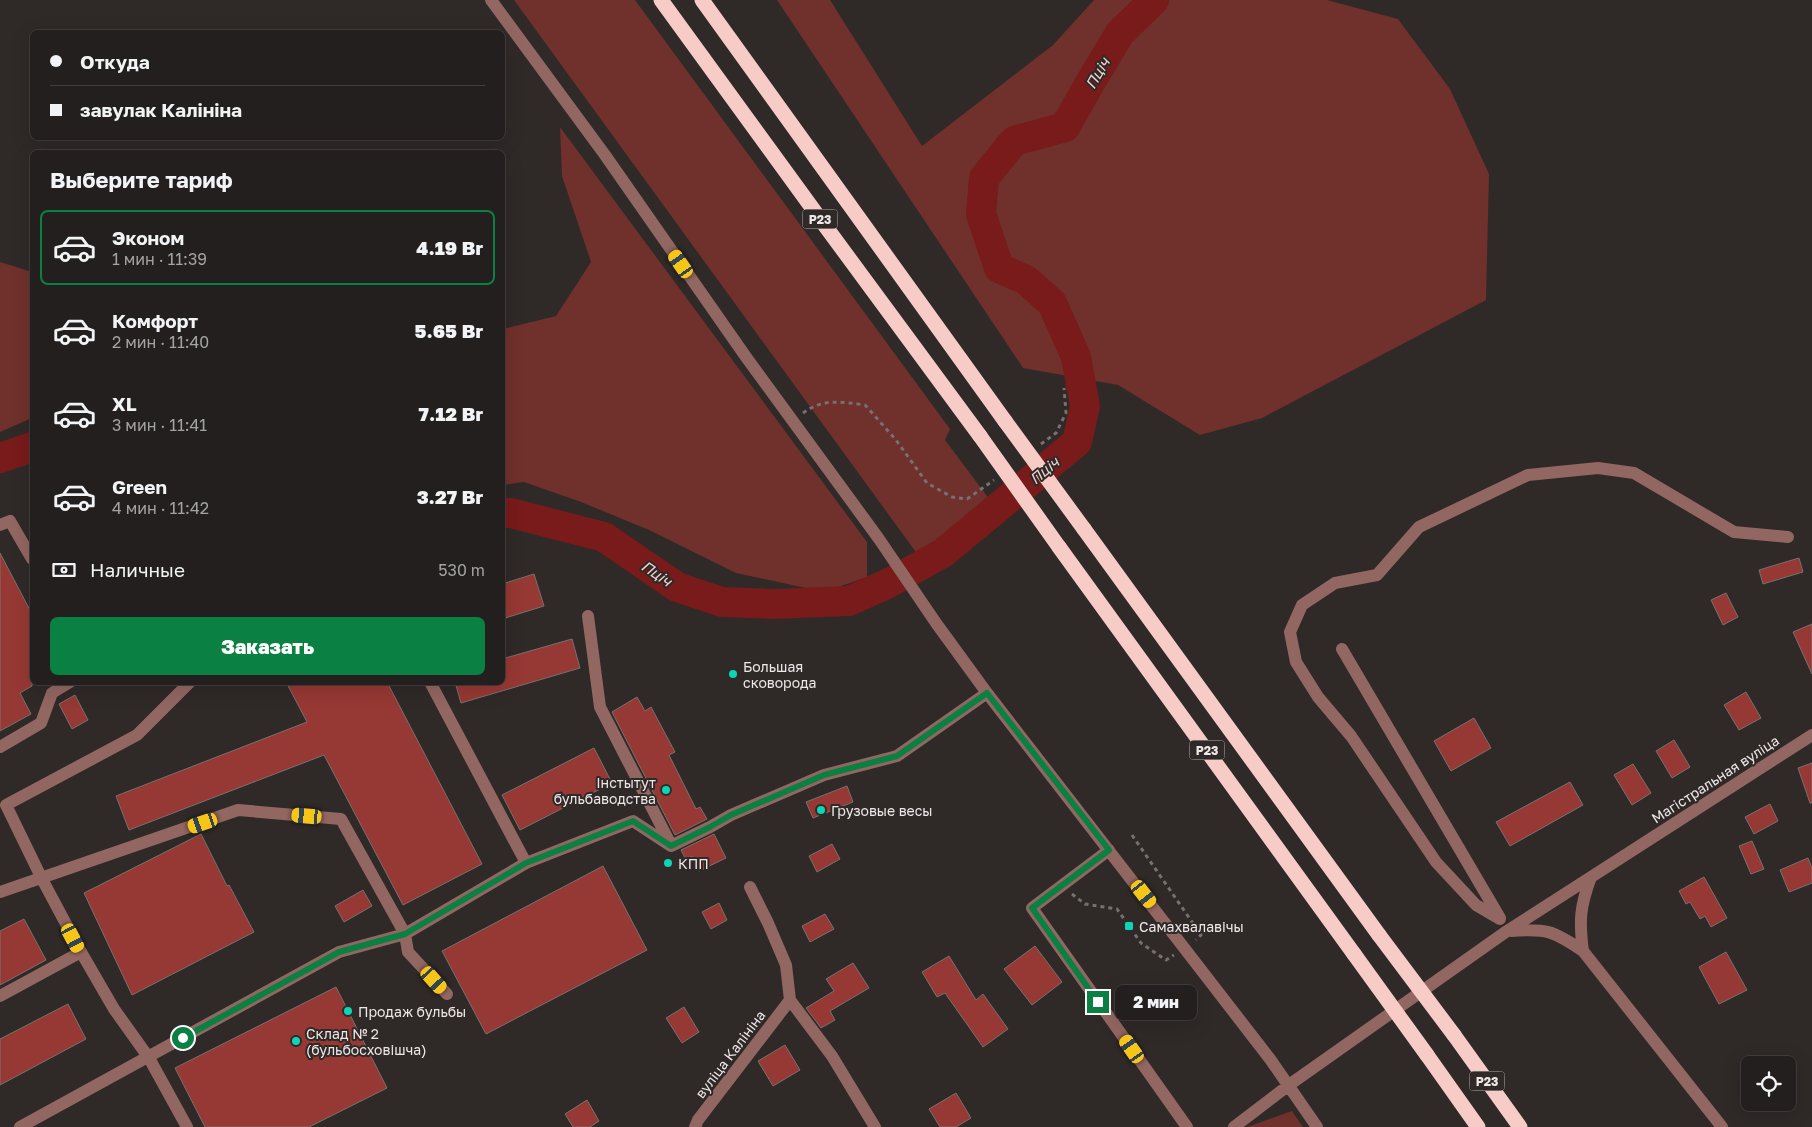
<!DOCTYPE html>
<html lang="ru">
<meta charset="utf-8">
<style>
:root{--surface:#231f1e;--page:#2b2727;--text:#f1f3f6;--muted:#a3a2a4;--line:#403d3c;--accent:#0b8043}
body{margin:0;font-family:"Golos Text",sans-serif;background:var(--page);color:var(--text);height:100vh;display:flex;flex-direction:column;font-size:19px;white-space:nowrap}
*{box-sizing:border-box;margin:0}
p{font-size:16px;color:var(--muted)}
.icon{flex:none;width:28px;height:28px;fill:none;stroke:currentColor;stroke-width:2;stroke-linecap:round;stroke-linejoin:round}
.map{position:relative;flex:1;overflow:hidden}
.sheet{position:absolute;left:30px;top:150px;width:475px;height:535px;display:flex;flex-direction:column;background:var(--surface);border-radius:8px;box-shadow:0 5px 20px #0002,0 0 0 1px var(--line)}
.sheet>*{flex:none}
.banner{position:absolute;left:30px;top:30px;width:475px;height:110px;border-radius:8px;box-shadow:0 5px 20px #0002,0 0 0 1px var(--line);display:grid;align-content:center;height:110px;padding:0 20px;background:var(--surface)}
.buttons{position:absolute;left:1741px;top:1056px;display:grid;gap:10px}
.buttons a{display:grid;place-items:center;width:55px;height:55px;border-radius:8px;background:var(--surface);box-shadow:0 5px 20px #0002,0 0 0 1px var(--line);font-size:25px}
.end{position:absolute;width:22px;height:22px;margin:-11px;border:6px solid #0b8043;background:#fff;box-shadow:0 0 0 2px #fff}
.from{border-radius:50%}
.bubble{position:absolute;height:35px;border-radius:8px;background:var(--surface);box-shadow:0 5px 20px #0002,0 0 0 1px var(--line);font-size:16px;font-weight:800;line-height:35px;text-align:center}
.car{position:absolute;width:15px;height:30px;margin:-15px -8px;border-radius:6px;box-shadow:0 0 4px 1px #0007;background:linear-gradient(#f5c518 24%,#345 0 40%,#f5c518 0 76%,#345 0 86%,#f5c518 0)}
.banner b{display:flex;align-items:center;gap:18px;height:48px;font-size:19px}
.banner b+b{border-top:1px solid var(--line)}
.banner i{width:12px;height:12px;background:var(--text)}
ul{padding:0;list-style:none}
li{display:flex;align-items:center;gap:15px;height:75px;margin:0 10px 8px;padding:0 10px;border:2px solid transparent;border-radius:8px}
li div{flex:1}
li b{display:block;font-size:19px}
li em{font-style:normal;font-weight:800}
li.on{border-color:var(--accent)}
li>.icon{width:45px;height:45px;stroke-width:1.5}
h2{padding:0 20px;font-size:22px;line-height:60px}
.pay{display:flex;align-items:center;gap:12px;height:55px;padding:0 20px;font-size:19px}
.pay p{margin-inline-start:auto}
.button{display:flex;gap:10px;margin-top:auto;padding:10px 20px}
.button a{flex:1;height:58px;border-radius:8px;background:var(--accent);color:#fff;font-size:20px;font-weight:800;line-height:58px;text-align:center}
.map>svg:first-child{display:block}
.green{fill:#70302b}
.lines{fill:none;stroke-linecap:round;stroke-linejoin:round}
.river{stroke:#781b1a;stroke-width:30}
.building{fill:#963833;stroke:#787170}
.path{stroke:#767070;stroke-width:3;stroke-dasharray:4 4;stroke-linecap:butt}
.minor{stroke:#926661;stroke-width:12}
.highway{stroke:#f8ccc6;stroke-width:15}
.highway-bridge{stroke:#f8ccc6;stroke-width:15}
.route{stroke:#0b8043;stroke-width:6}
.poi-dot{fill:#0cd5b5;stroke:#2f2928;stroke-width:2}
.labels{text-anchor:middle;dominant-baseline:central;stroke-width:4;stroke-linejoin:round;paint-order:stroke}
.shield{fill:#2f2928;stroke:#b4afae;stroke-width:1}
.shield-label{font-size:12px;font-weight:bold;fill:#ede8e8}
.poi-label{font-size:14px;fill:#ede8e8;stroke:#2f2928;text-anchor:start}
.street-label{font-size:14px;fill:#ede8e8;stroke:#2f2928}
.water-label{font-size:15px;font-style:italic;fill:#efd3d0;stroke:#2f2928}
</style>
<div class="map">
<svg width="1812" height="1127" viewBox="0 0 1812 1127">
<rect width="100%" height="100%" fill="#2f2928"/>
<path class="green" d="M514,0H635L950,429L945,440L990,500L939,546L918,555Z
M777,0H830L922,146L1053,45L1094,0H1327L1398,19L1450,89L1489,174L1486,300L1262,418L1200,435L1118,385L1023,368Z
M560,127L867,542V577L824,592L736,573L649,530L581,502L524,482L503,485V329L556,316L591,262L562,176Z
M0,262L32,272V418L0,432Z
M1292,1111L1303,1127H1247Z"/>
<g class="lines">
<path class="river" d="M0,458L32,447
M502,513H511L604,537L677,587L722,602L775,604L849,601L887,584L943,553L1077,442L1085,406L1076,357L1052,303L1026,280L999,268L981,214L984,178L1014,141L1065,127L1090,83L1120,33L1154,0"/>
</g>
<path class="building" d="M0,553L32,614V686L20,693L31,714L0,731Z
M1799,558L1803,572L1763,584L1759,570Z
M534,574L544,606L502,619V584Z
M1726,593L1738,617L1723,625L1711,600Z
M1812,624V674L1793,632Z
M572,639L580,668L461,703L455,682H502V659Z
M286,682H387L482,864L403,905L324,755L129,830L116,796L307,722Z
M1746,692L1761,718L1739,730L1724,705Z
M75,695L88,720L72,729L59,704Z
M637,697L645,711L651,707L675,752L669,755L696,809L700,807L707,819L675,835L612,712Z
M1474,718L1491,748L1451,771L1434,741Z
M1674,740L1690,767L1672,778L1656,751Z
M594,748L612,783L520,830L502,795Z
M1812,763V803H1810L1798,768Z
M1633,764L1651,793L1632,805L1614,775Z
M1570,782L1583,805L1510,846L1496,822Z
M847,786L853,802L813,818L806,802Z
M1770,804L1778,821L1754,834L1745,817Z
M201,834L227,886L229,885L254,932L132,995L84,893Z
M714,834L726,858L699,871L692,856L686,860L681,850Z
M1752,841L1764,869L1751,874L1739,846Z
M832,844L840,859L817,872L809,856Z
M1808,858L1812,868V883L1789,892L1780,870Z
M603,866L647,950L486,1034L442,951Z
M1704,877L1727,918L1711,927L1705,916L1700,919L1690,902L1686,904L1679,891Z
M363,890L372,906L344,922L335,906Z
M719,903L727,920L711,929L702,912Z
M825,914L834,929L810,942L802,926Z
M24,919L46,960L0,985V931Z
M1035,946L1062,982L1032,1005L1004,969Z
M1726,952L1747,990L1719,1004L1699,967Z
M949,956L976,1000L983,994L1008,1029L983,1047L945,993L937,997L922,972Z
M853,963L869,988L830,1011L835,1020L821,1028L806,1008L834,991L826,979Z
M336,987L387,1088L309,1127H205L175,1068Z
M68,1004L86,1039L0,1085V1039Z
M684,1007L699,1032L682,1043L666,1018Z
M785,1045L800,1070L773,1086L758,1061Z
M956,1093L971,1118L956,1127H940L929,1109Z
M587,1100L599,1121L590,1127H573L565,1114Z"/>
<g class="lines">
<path class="path" d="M803,413C823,398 842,402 865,405L896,440L927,483L952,497L967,499L994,480
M1041,444L1056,433L1066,413L1064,388
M1132,835L1201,935L1196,940
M1072,894L1085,904L1117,909L1141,943L1166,960L1174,955"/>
<path class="minor" d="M491,0L605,155L746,357L879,539L936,623L987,693L1270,1059L1317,1127
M0,525L10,521L32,559
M588,616L600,707L670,843
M1342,649L1500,918
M430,682L526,863
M0,747L41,723L52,693L70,682
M1109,850L1032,908L1187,1127
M750,887L768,923L786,965L790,1000
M0,892L238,810L341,819L405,934L408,952L447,994
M1500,919L1476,905L1436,862L1351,736L1318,697L1296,662L1290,632L1302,605L1335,583L1377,575L1419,527L1528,475L1598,468L1634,473L1734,532L1788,537
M1511,931C1546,928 1554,931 1583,951L1722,1127
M1583,951C1579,921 1580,906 1591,877
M0,996L81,952
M790,1000L832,1056L875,1127
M20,1127L339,952L405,934L526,863L633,821L671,846L710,827L731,815L824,775L897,756L987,693
M187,1127L149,1058L114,1009L81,952L42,879L6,805L137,735L190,682
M695,1127L698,1120L790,1000
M1234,1127L1289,1085L1507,931L1812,735"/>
<path class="highway" d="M661,0L826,227L980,436
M702,0L1005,421
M1084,529L1379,935
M1059,547L1354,954
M1454,1035L1520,1127
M1427,1055L1478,1127"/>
<path class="highway-bridge" d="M1005,421L1084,529
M980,436L1059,547
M1379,935L1454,1035
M1354,954L1427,1055"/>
</g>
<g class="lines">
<path class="route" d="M183,1038L339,952L405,934L526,863L633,821L671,846L710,827L731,815L824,775L897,756L987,693L1109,850L1032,908L1098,1002"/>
</g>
<g class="poi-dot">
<circle cx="733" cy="674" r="5"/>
<circle cx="666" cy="790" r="5"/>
<circle cx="821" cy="810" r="5"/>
<circle cx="668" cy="863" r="5"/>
<rect x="1124" y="921" width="10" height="10" rx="2.5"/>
<circle cx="348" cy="1011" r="5"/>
<circle cx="296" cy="1041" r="5"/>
</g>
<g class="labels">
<g class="shield">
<rect x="802.5" y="209.5" width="35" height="19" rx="4"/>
<rect x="1189.5" y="740.5" width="35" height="19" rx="4"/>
<rect x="1469.5" y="1071.5" width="35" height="19" rx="4"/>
</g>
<g class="shield-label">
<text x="820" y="219">Р23</text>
<text x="1207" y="750">Р23</text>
<text x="1487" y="1081">Р23</text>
</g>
<g class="poi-label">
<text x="743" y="666">Большая<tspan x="743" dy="16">сковорода</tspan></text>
<text x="656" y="782" text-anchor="end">Інстытут<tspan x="656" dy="16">бульбаводства</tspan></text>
<text x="831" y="810">Грузовые весы</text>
<text x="678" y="863">КПП</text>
<text x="1139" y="926">Самахвалавічы</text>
<text x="358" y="1011">Продаж бульбы</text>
<text x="306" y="1033">Склад № 2<tspan x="306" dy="16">(бульбосховішча)</tspan></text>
</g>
<g class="street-label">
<text transform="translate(1715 779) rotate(-33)">Магістральная вуліца</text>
<text transform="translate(730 1054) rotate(-53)">вуліца Калініна</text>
</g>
<g class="water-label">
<text transform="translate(1097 73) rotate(-60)">Пціч</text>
<text transform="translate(1044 470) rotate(-40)">Пціч</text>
<text transform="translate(657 573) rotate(34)">Пціч</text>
</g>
</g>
</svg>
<div class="buttons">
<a><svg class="icon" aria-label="locate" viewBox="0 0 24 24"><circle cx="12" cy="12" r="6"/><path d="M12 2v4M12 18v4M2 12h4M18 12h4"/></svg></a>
</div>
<i class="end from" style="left:183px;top:1038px"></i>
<i class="end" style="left:1098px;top:1002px"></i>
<div class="bubble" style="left:1115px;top:985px;width:82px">2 мин</div>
<i class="car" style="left:681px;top:264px;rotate:325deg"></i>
<i class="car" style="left:307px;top:816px;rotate:275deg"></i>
<i class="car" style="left:203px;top:823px;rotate:251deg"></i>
<i class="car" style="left:1144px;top:894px;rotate:142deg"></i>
<i class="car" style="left:73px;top:938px;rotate:152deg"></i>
<i class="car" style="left:434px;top:980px;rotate:138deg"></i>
<i class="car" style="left:1132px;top:1049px;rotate:325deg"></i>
<div class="banner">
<b><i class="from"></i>Откуда</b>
<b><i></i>завулак Калініна</b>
</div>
<section class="sheet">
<h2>Выберите тариф</h2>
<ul>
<li class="on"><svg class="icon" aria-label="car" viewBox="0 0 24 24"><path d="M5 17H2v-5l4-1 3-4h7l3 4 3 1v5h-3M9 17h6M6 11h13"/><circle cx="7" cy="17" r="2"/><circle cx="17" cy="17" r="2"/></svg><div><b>Эконом</b><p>1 мин · 11:39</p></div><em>4.19 Br</em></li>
<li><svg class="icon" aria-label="car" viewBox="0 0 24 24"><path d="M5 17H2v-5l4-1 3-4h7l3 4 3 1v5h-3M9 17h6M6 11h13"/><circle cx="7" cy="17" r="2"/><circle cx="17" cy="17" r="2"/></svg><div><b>Комфорт</b><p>2 мин · 11:40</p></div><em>5.65 Br</em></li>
<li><svg class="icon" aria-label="car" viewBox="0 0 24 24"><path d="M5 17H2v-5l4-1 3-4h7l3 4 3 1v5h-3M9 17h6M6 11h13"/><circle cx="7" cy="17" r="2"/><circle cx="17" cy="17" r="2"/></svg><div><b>XL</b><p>3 мин · 11:41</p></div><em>7.12 Br</em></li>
<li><svg class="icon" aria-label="car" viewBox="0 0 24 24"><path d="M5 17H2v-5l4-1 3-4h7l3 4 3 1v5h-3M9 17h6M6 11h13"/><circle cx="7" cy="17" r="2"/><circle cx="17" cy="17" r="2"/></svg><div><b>Green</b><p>4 мин · 11:42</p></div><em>3.27 Br</em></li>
</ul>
<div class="pay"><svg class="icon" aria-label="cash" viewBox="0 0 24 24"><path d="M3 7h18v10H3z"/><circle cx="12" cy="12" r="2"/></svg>Наличные<p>530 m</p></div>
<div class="button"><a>Заказать</a></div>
</section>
</div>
